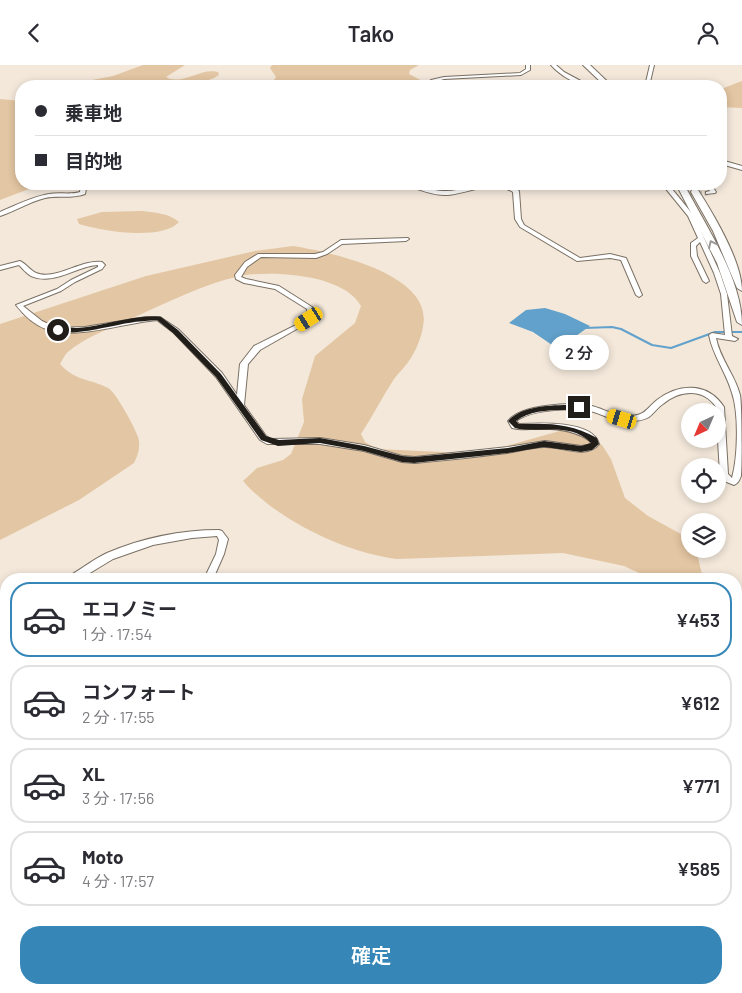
<!DOCTYPE html>
<html lang="ja">
<meta charset="utf-8">
<style>
:root{--surface:#fff;--page:#f2f2f3;--text:#2b2b33;--muted:#7c7c81;--line:#e1e1e2;--accent:#3687b8}
body{margin:0;font-family:Barlow,"Noto Sans JP",sans-serif;background:var(--page);color:var(--text);height:100vh;display:flex;flex-direction:column;font-size:19px;white-space:nowrap}
*{box-sizing:border-box;margin:0}
p{font-size:16px;color:var(--muted)}
.icon{flex:none;width:28px;height:28px;fill:none;stroke:currentColor;stroke-width:2;stroke-linecap:round;stroke-linejoin:round}
.map{position:relative;flex:1;overflow:hidden}
.drawer{position:absolute;left:0px;top:508px;width:742px;height:421px;display:flex;flex-direction:column;background:var(--surface);border-radius:20px 20px 0 0;box-shadow:0 2px 8px #0003}
.drawer>*{flex:none}
.hud{position:absolute;left:15px;top:15px;width:712px;height:110px;border-radius:20px;box-shadow:0 2px 8px #0003;display:grid;align-content:center;height:110px;padding:0 20px;background:var(--surface)}
.needle{width:32px;rotate:224deg}
.fabs{position:absolute;left:681px;top:338px;display:grid;gap:10px}
.fabs a{display:grid;place-items:center;width:45px;height:45px;border-radius:50%;background:var(--surface);box-shadow:0 2px 8px #0003;font-size:25px}
.end{position:absolute;width:22px;height:22px;margin:-11px;border:6px solid #211d19;background:#fff;box-shadow:0 0 0 2px #fff}
.from{border-radius:50%}
.bubble{position:absolute;height:35px;border-radius:18px;background:var(--surface);box-shadow:0 2px 8px #0003;font-size:16px;font-weight:600;line-height:35px;text-align:center}
.car{position:absolute;width:15px;height:30px;margin:-15px -8px;border-radius:6px;box-shadow:0 0 4px 1px #0007;background:linear-gradient(#f5c518 24%,#345 0 40%,#f5c518 0 76%,#345 0 86%,#f5c518 0)}
.hud b{display:flex;align-items:center;gap:18px;height:48px;font-size:19px}
.hud b+b{border-top:1px solid var(--line)}
.hud i{width:12px;height:12px;background:var(--text)}
ul{padding:9px 0 0;list-style:none}
li{display:flex;align-items:center;gap:15px;height:75px;margin:0 10px 8px;padding:0 10px;border:2px solid var(--line);border-radius:20px}
li div{flex:1}
li b{display:block;font-size:19px}
li em{font-style:normal;font-weight:600}
li.active{border-color:var(--accent)}
li>.icon{width:45px;height:45px;stroke-width:1.5}
.primary-button{display:flex;gap:10px;margin-top:auto;padding:10px 20px}
.primary-button a{flex:1;height:58px;border-radius:20px;background:var(--accent);color:#fff;font-size:20px;font-weight:600;line-height:58px;text-align:center}
header{display:flex;justify-content:space-between;align-items:center;height:65px;padding:0 20px;background:var(--surface);font-size:22px;font-weight:600}
.map>svg:first-child{display:block}
.green{fill:#e3c6a3}
.water{fill:#62a1cb}
.lines{fill:none;stroke-linecap:round;stroke-linejoin:round}
.stream{stroke:#62a1cb;stroke-width:2}
.minor-tunnel{stroke:#c9bfb3;stroke-width:5;stroke-dasharray:5 2.5;stroke-linecap:butt}
.minor-casing{stroke:#7a7064;stroke-width:2}
.highway-casing{stroke:#7a7064;stroke-width:2}
.minor{fill:#fff;fill-rule:evenodd}
.highway{fill:#fff;fill-rule:evenodd}
.oneway{stroke:#9b9998}
.route{fill:#211d19}
</style>
<header><svg class="icon" aria-label="back" viewBox="0 0 24 24"><path d="M15 5l-7 7 7 7"/></svg>Tako<svg class="icon" aria-label="person" viewBox="0 0 24 24"><circle cx="12" cy="8" r="4"/><path d="M4 21q1-7 8-7t8 7"/></svg></header>
<div class="map">
<svg width="742" height="928" viewBox="0 0 742 928">
<rect width="100%" height="100%" fill="#f3e8da"/>
<path class="green" d="M143,0H185L166,12C182,21 201,2 218,7L219,10L214,13L192,21H61L113,11Z
M272,0H419L410,5L409,9L432,21H261L271,19L276,12L270,3Z
M742,16V43L721,42V24Z
M0,34L21,36V119H42L0,135Z
M143,146C156,148 168,148 179,157C162,176 101,166 79,159L77,154L102,147Z
M293,181C330,187 434,209 423,261C422,271 416,285 411,293C406,301 399,307 394,314C382,332 373,351 361,369L365,377L377,384L487,389L499,386L506,381L567,364L585,368L602,380L611,394L625,433L648,451L690,474V484H696L703,514H652L624,501L563,488L397,494C346,488 277,455 243,416L257,403L283,395L291,389L304,357L302,334L315,291L355,258L361,241C344,209 272,205 240,211C202,219 165,239 130,254C109,264 86,272 69,286C65,289 63,294 60,299C75,316 91,314 108,323C116,327 135,363 138,372C141,381 138,390 134,398L79,435L0,475V259L146,211L255,186Z
M736,718H742V773L736,772Z"/>
<path class="water" d="M545,243L565,249L590,261L573,273L555,282L533,267L509,258L526,245Z"/>
<g class="lines">
<path class="stream" d="M585,263L612,262L621,264L652,280L671,283L715,267H742"/>
<path class="minor-tunnel" d="M682,129L708,128"/>
<defs>
<path id="minor" d="M526,0H530V5L521,10L444,14L435,17L430,21H425L431,15L444,12L520,8L526,4Z
M551,0H556L564,7L590,21C578,22 559,9 551,0Z
M650,0H654L650,17L651,21H647L646,17Z
M721,95L742,101V105L721,99Z
M81,119H87L85,129C72,134 58,130 45,133C29,137 15,146 0,151V147C16,140 32,132 49,129C59,127 70,130 80,127Z
M407,119C421,118 432,127 446,126C469,126 498,108 519,126L521,154L524,160L580,193L610,189L626,193L642,230L639,232L636,230L621,195L610,193L577,196L520,162L515,154L513,127C493,114 470,128 448,130C436,131 418,125 407,119Z
M662,119H668L694,151L720,208L727,229L732,271L738,274L735,276L716,273C720,294 735,310 740,330C742,342 742,400 741,411C739,416 738,418 734,420L724,416L720,409L716,342C703,323 680,325 663,339C658,342 654,348 649,352C644,355 637,356 631,356C618,358 606,351 594,347C575,342 532,344 516,356L519,359C538,358 593,355 599,379C586,395 562,381 544,382C532,382 519,386 507,388C476,392 446,395 415,398L402,397L364,386L320,379H267L260,375L216,312L174,268L157,255C124,258 76,275 46,264C34,260 23,249 16,240L57,224L71,215L98,202V200C76,201 54,221 31,211C26,208 23,204 19,200L0,205V201L20,196C26,199 30,205 36,208C55,216 81,194 102,197L105,200L102,204L75,217L61,226L23,241L42,256L57,263L85,262L146,252H160L178,264L222,308L237,330L240,299L254,281L298,259L308,250L307,244L275,224L244,218L236,214L235,210L245,197L258,189H315L323,187L341,175L408,173L409,174L406,176L342,179L327,189L316,193L261,192L247,202L241,212L246,214L279,221L312,242L314,250L302,261L260,285L248,299L244,340L266,371L271,374L320,373L364,380L402,391L415,392L508,382L545,376L581,381L588,380L591,378L590,376C574,365 556,363 536,364C528,364 520,365 512,363L508,356C521,339 572,337 592,341C604,344 616,352 629,351C645,351 646,344 657,335C679,318 708,317 724,342L728,409L732,413C738,392 739,348 732,328C726,307 713,291 709,270L712,268L725,270L721,229L714,208L700,177L696,181L697,191L709,216L706,218L703,216L691,191V178L698,173L688,151Z
M705,119H711L716,127L715,128L706,129V127L710,126Z
M219,465L222,466L228,474L224,489L213,514H204L216,489L219,475L217,471L192,473L153,480L113,494L80,514L69,513L71,510C83,503 94,494 107,488C142,473 181,465 219,465Z
M0,906L6,908V921L0,919Z
M17,922H38L42,928H21L18,927Z
M407,922H422L425,928H410Z
M448,922H461L459,928H445Z"/>
<path id="highway" d="M583,0H590L612,21H605Z
M676,119H684C705,160 742,213 742,260L737,257L717,198Z
M692,125H698C714,150 742,197 742,226L737,223L713,166L691,127Z
M742,614V628L736,629V615Z
M736,702L742,703V719L736,718Z
M650,922H685L687,928H652Z"/>
</defs>
<use href="#minor" class="minor-casing"/>
<use href="#highway" class="highway-casing"/>
<use href="#minor" class="minor"/>
<use href="#highway" class="highway"/>
</g>
<defs><path id="oneway-chevron" d="M-2-3.5L2.5 0L-2 3.5" fill="none" stroke-width="1.6" stroke-linecap="round" stroke-linejoin="round" transform="scale(1.25)"/></defs>
<use class="oneway" href="#oneway-chevron" transform="translate(712 179) rotate(-115)"/>
<path class="route" d="M161,252L178,265L221,309L266,371L279,375L320,373L364,381L402,391L414,392L508,383L544,376L581,381L591,378C570,356 539,369 515,363L508,356C523,339 558,340 579,340L583,342L579,345C559,345 532,343 516,356L519,359C549,358 570,358 597,373L599,379L592,385L581,387L544,382L508,388L414,398L402,397L364,386L320,378L278,381L261,375L216,312L173,268L157,255C148,256 138,256 129,258C113,260 68,273 55,265C61,261 71,263 78,263C106,261 133,249 161,252Z"/>
</svg>
<div class="fabs">
<a><svg class="needle" viewBox="-14 -14 28 28"><path d="M0-13l5 13h-10z" fill="#e53935"/><path d="M0 13l5-13h-10z" fill="#7c7c81"/></svg></a>
<a><svg class="icon" aria-label="locate" viewBox="0 0 24 24"><circle cx="12" cy="12" r="6"/><path d="M12 2v4M12 18v4M2 12h4M18 12h4"/></svg></a>
<a><svg class="icon" aria-label="layers" viewBox="0 0 24 24"><path d="M12 4l9 5-9 5-9-5zM3 14l9 5 9-5"/></svg></a>
</div>
<i class="end from" style="left:58px;top:265px"></i>
<i class="end" style="left:579px;top:342px"></i>
<div class="bubble" style="left:549px;top:270px;width:60px">2 分</div>
<i class="car" style="left:309px;top:254px;rotate:237deg"></i>
<i class="car" style="left:622px;top:354px;rotate:287deg"></i>
<div class="hud">
<b><i class="from"></i>乗車地</b>
<b><i></i>目的地</b>
</div>
<section class="drawer">
<ul>
<li class="active"><svg class="icon" aria-label="car" viewBox="0 0 24 24"><path d="M5 17H2v-5l4-1 3-4h7l3 4 3 1v5h-3M9 17h6M6 11h13"/><circle cx="7" cy="17" r="2"/><circle cx="17" cy="17" r="2"/></svg><div><b>エコノミー</b><p>1 分 · 17:54</p></div><em>¥453</em></li>
<li><svg class="icon" aria-label="car" viewBox="0 0 24 24"><path d="M5 17H2v-5l4-1 3-4h7l3 4 3 1v5h-3M9 17h6M6 11h13"/><circle cx="7" cy="17" r="2"/><circle cx="17" cy="17" r="2"/></svg><div><b>コンフォート</b><p>2 分 · 17:55</p></div><em>¥612</em></li>
<li><svg class="icon" aria-label="car" viewBox="0 0 24 24"><path d="M5 17H2v-5l4-1 3-4h7l3 4 3 1v5h-3M9 17h6M6 11h13"/><circle cx="7" cy="17" r="2"/><circle cx="17" cy="17" r="2"/></svg><div><b>XL</b><p>3 分 · 17:56</p></div><em>¥771</em></li>
<li><svg class="icon" aria-label="car" viewBox="0 0 24 24"><path d="M5 17H2v-5l4-1 3-4h7l3 4 3 1v5h-3M9 17h6M6 11h13"/><circle cx="7" cy="17" r="2"/><circle cx="17" cy="17" r="2"/></svg><div><b>Moto</b><p>4 分 · 17:57</p></div><em>¥585</em></li>
</ul>
<div class="primary-button"><a>確定</a></div>
</section>
</div>
